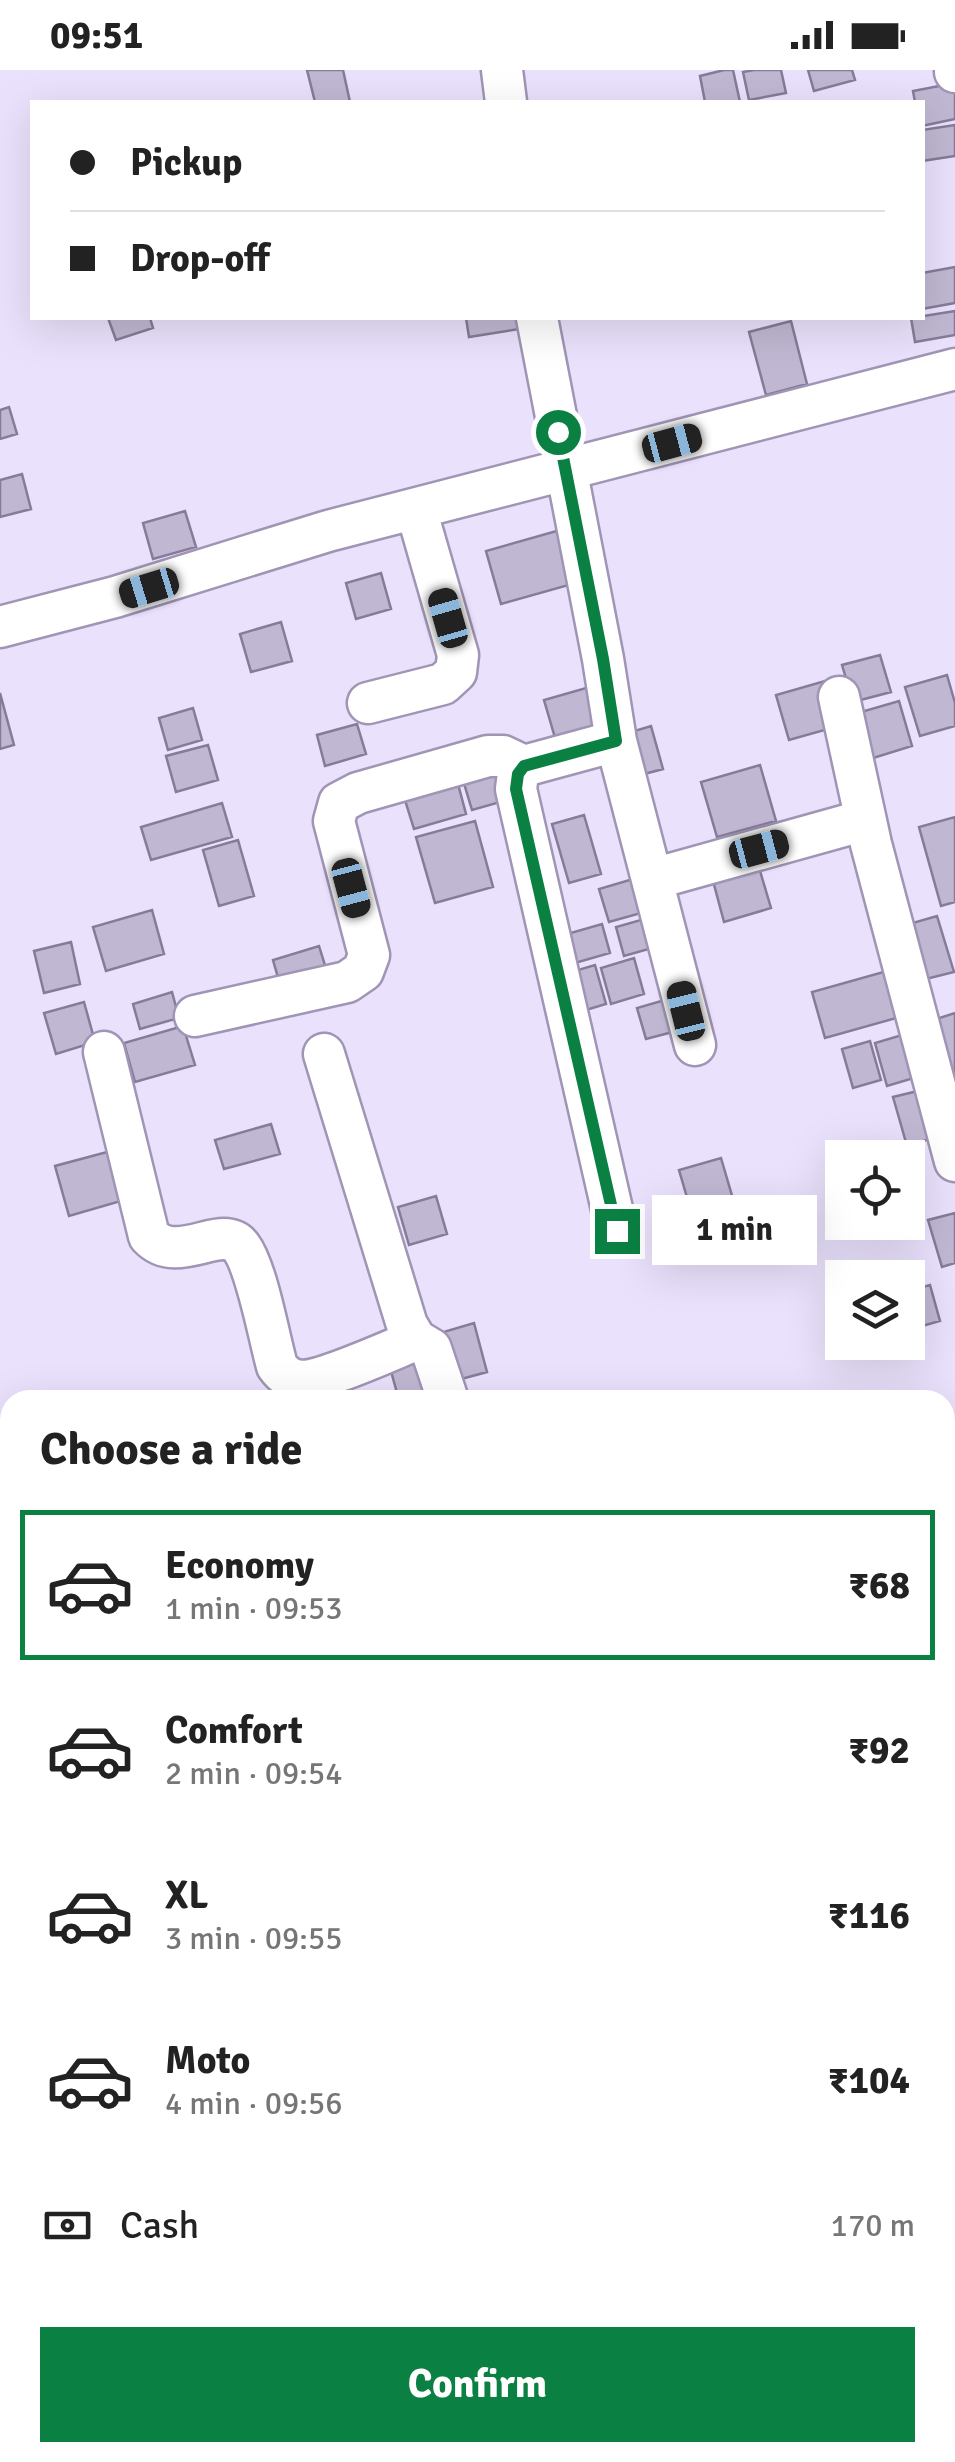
<!DOCTYPE html>
<meta charset="utf-8">
<style>
:root{--surface:#fff;--page:#f2f2f2;--text:#222;--muted:#767676;--line:#e0e0e0;--accent:#0b8043}
body{margin:0;font-family:Signika,sans-serif;background:var(--page);color:var(--text);height:100vh;display:flex;flex-direction:column;font-size:38px;white-space:nowrap}
*{box-sizing:border-box;margin:0}
p{font-size:32px;color:var(--muted)}
.icon{flex:none;width:55px;height:55px;fill:none;stroke:currentColor;stroke-width:2;stroke-linecap:round;stroke-linejoin:round}
.map{position:relative;flex:1;overflow:hidden}
.sheet{position:absolute;left:0px;top:1320px;width:955px;height:1072px;display:flex;flex-direction:column;background:var(--surface);border-radius:30px 30px 0 0;box-shadow:0 10px 40px #0002}
.sheet>*{flex:none}
.top-card{position:absolute;left:30px;top:30px;width:895px;height:220px;border-radius:0px;box-shadow:0 10px 40px #0002;display:grid;align-content:center;height:220px;padding:0 40px;background:var(--surface)}
.buttons{position:absolute;left:825px;top:1070px;display:grid;gap:20px}
.buttons a{display:grid;place-items:center;width:100px;height:100px;border-radius:0px;background:var(--surface);box-shadow:0 10px 40px #0002;font-size:50px}
.end{position:absolute;width:45px;height:45px;margin:-22px;border:12px solid #0b8043;background:#fff;box-shadow:0 0 0 5px #fff}
.from{border-radius:50%}
.bubble{position:absolute;height:70px;border-radius:0px;background:var(--surface);box-shadow:0 10px 40px #0002;font-size:32px;font-weight:700;line-height:70px;text-align:center}
.car{position:absolute;width:30px;height:60px;margin:-30px -15px;border-radius:12px;box-shadow:0 0 8px 2px #0007;background:linear-gradient(#222 24%,#8ab4d8 0 40%,#222 0 76%,#8ab4d8 0 86%,#222 0)}
.top-card b{display:flex;align-items:center;gap:35px;height:95px;font-size:38px}
.top-card b+b{border-top:2px solid var(--line)}
.top-card i{width:25px;height:25px;background:var(--text)}
ul{padding:0;list-style:none}
li{display:flex;align-items:center;gap:30px;height:150px;margin:0 20px 15px;padding:0 20px;border:5px solid transparent;border-radius:0px}
li div{flex:1}
li b{display:block;font-size:38px}
li em{font-style:normal;font-weight:700}
li.on{border-color:var(--accent)}
li>.icon{width:90px;height:90px;stroke-width:1.5}
h2{padding:0 40px;font-size:45px;line-height:120px}
.pay{display:flex;align-items:center;gap:25px;height:110px;padding:0 40px;font-size:38px}
.pay p{margin-inline-start:auto}
.cta{display:flex;gap:20px;margin-top:auto;padding:20px 40px}
.cta a{flex:1;height:115px;border-radius:0px;background:var(--accent);color:#fff;font-size:40px;font-weight:700;line-height:115px;text-align:center}
.status{display:flex;justify-content:space-between;align-items:center;height:70px;padding:0 50px;background:var(--surface);direction:ltr}
.status svg{height:28px;fill:currentColor}
.map>svg:first-child{display:block}
.building{fill:#c0b7d2;stroke:#867b99;stroke-width:2.5}
.lines{fill:none;stroke-linecap:round;stroke-linejoin:round}
.street-casing{stroke:#a095b4;stroke-width:45}
.street{stroke:#fff;stroke-width:40}
.route{stroke:#0b8043;stroke-width:12}
</style>
<div class="status"><b>09:51</b><svg viewBox="0 0 49 12"><path d="M0 12V9h3v3zM5 12V6h3v6zM10 12V3h3v9zM15 12V0h3v12zM26 1h20v11H26zM47 4h2v5h-2z"/></svg></div>
<div class="map">
<svg width="955" height="2392" viewBox="0 0 955 2392">
<rect width="100%" height="100%" fill="#eae1fc"/>
<path class="building" d="M307,0H343L350,32H315Z
M724,0H733L740,32H705L700,6Z
M754,0H781L786,23L749,30L743,2Z
M808,0H852L855,10L814,21Z
M955,13V49L922,56V32H915L913,21Z
M955,55V86L922,91V60Z
M955,197V233L922,239V203Z
M955,241V265L915,272L911,248Z
M108,248H150L153,258L116,270Z
M466,248H525L526,258L469,267Z
M791,251L807,314L766,325L749,262Z
M9,337L17,364L0,369V340Z
M22,404L31,439L0,447V410Z
M185,441L196,477L153,489L143,453Z
M560,460L576,513L501,534L486,481Z
M381,503L391,539L356,549L346,513Z
M281,552L292,591L251,602L240,564Z
M880,585L891,622L853,632L842,595Z
M947,605L955,633V656L920,666L905,617Z
M825,611L839,656L789,670L776,625Z
M593,616L607,664L558,678L544,630Z
M0,623L14,675L0,679Z
M899,631L912,676L867,690L854,644Z
M193,638L202,670L168,680L159,648Z
M357,654L366,684L325,696L317,665Z
M651,656L663,699L633,707L621,665Z
M208,675L218,710L176,722L166,686Z
M499,689L511,729L472,740L460,700Z
M760,695L776,751L717,767L701,712Z
M454,699L466,744L414,759L400,714Z
M222,733L232,767L151,790L141,757Z
M584,745L601,804L569,813L552,754Z
M955,747V832L941,836L919,757Z
M475,751L493,817L435,833L416,767Z
M238,770L254,826L219,836L203,780Z
M758,794L771,838L724,852L712,807Z
M643,806L652,840L609,852L599,819Z
M152,840L164,884L106,901L93,857Z
M655,846L663,875L624,886L616,857Z
M937,846L954,902L918,911L902,856Z
M602,854L610,883L568,895L560,866Z
M71,872L80,914L44,923L34,881Z
M319,876L328,905L281,918L273,890Z
M634,888L644,924L611,934L601,898Z
M595,895L606,934L573,944L561,905Z
M887,901L900,947L825,968L812,922Z
M172,922L179,948L140,959L133,934Z
M675,927L684,959L646,969L637,938Z
M84,932L95,972L56,984L44,943Z
M955,943V1004L944,1008L927,952Z
M183,956L195,995L135,1012L124,973Z
M912,962L924,1005L887,1016L875,973Z
M870,971L881,1010L853,1018L842,979Z
M926,1019L940,1066L907,1076L893,1027Z
M271,1054L280,1084L224,1099L215,1070Z
M107,1082L121,1131L69,1146L55,1096Z
M721,1088L733,1129L691,1141L679,1100Z
M436,1126L447,1164L409,1175L398,1137Z
M955,1143V1193L942,1197L928,1150Z
M930,1215L940,1251L908,1260V1221Z
M474,1253L487,1302L454,1311L440,1263Z
M423,1284L437,1330H399L389,1294Z
M955,1439V1509L945,1512V1441Z
M10,1558V1592L3,1594L0,1562Z
M10,1791V1852L5,1854L0,1840V1795Z
M955,1935V1990L945,1993V1938Z
M8,2025L10,2097L0,2100V2028Z
M10,2372V2382H30L32,2392H0V2373Z
M182,2382H232L234,2392H184Z
M368,2382H417L419,2392H370Z
M603,2382H660L664,2392H602L599,2384Z"/>
<g class="lines">
<defs>
<path id="street" d="M502,0L506,32
M955,0V2
M537,248L603,589L616,671L695,975
M0,557L115,527L328,461L955,299
M839,627L871,774L955,1091
M368,633L443,614L456,602L458,585L416,439
M616,671L524,696L518,704L516,719L617,1161
M653,809L865,750
M195,946L347,912L363,901L369,885L334,751L339,733L358,723L488,686H503L524,696
M104,982L149,1166C178,1197 222,1152 241,1177C257,1198 269,1268 277,1296C282,1303 287,1308 296,1310C316,1315 393,1279 416,1270
M324,984L407,1255L416,1270L431,1279L448,1330
M945,1430L955,1428
M0,1632L10,1677
M0,1786L10,1784
M945,1872L955,1891
M945,1926L955,1924
M0,2128L10,2126
M945,2129L955,2169
M10,2241V2254
M239,2382L241,2392
M358,2382L360,2392
M489,2382L491,2392
M664,2382L667,2392
M854,2382L857,2392"/>
</defs>
<use href="#street" class="street-casing"/>
<use href="#street" class="street"/>
</g>
<g class="lines">
<path class="route" d="M558,362L603,589L616,671L524,696L518,704L516,719L617,1161"/>
</g>
</svg>
<div class="buttons">
<a><svg class="icon" aria-label="locate" viewBox="0 0 24 24"><circle cx="12" cy="12" r="6"/><path d="M12 2v4M12 18v4M2 12h4M18 12h4"/></svg></a>
<a><svg class="icon" aria-label="layers" viewBox="0 0 24 24"><path d="M12 4l9 5-9 5-9-5zM3 14l9 5 9-5"/></svg></a>
</div>
<i class="end from" style="left:558px;top:362px"></i>
<i class="end" style="left:617px;top:1161px"></i>
<div class="bubble" style="left:652px;top:1125px;width:165px">1 min</div>
<i class="car" style="left:672px;top:373px;rotate:75deg"></i>
<i class="car" style="left:149px;top:518px;rotate:253deg"></i>
<i class="car" style="left:448px;top:548px;rotate:344deg"></i>
<i class="car" style="left:759px;top:779px;rotate:75deg"></i>
<i class="car" style="left:351px;top:818px;rotate:165deg"></i>
<i class="car" style="left:686px;top:941px;rotate:346deg"></i>
<div class="top-card">
<b><i class="from"></i>Pickup</b>
<b><i></i>Drop-off</b>
</div>
<section class="sheet">
<h2>Choose a ride</h2>
<ul>
<li class="on"><svg class="icon" aria-label="car" viewBox="0 0 24 24"><path d="M5 17H2v-5l4-1 3-4h7l3 4 3 1v5h-3M9 17h6M6 11h13"/><circle cx="7" cy="17" r="2"/><circle cx="17" cy="17" r="2"/></svg><div><b>Economy</b><p>1 min · 09:53</p></div><em>₹68</em></li>
<li><svg class="icon" aria-label="car" viewBox="0 0 24 24"><path d="M5 17H2v-5l4-1 3-4h7l3 4 3 1v5h-3M9 17h6M6 11h13"/><circle cx="7" cy="17" r="2"/><circle cx="17" cy="17" r="2"/></svg><div><b>Comfort</b><p>2 min · 09:54</p></div><em>₹92</em></li>
<li><svg class="icon" aria-label="car" viewBox="0 0 24 24"><path d="M5 17H2v-5l4-1 3-4h7l3 4 3 1v5h-3M9 17h6M6 11h13"/><circle cx="7" cy="17" r="2"/><circle cx="17" cy="17" r="2"/></svg><div><b>XL</b><p>3 min · 09:55</p></div><em>₹116</em></li>
<li><svg class="icon" aria-label="car" viewBox="0 0 24 24"><path d="M5 17H2v-5l4-1 3-4h7l3 4 3 1v5h-3M9 17h6M6 11h13"/><circle cx="7" cy="17" r="2"/><circle cx="17" cy="17" r="2"/></svg><div><b>Moto</b><p>4 min · 09:56</p></div><em>₹104</em></li>
</ul>
<div class="pay"><svg class="icon" aria-label="cash" viewBox="0 0 24 24"><path d="M3 7h18v10H3z"/><circle cx="12" cy="12" r="2"/></svg>Cash<p>170 m</p></div>
<div class="cta"><a>Confirm</a></div>
</section>
</div>
